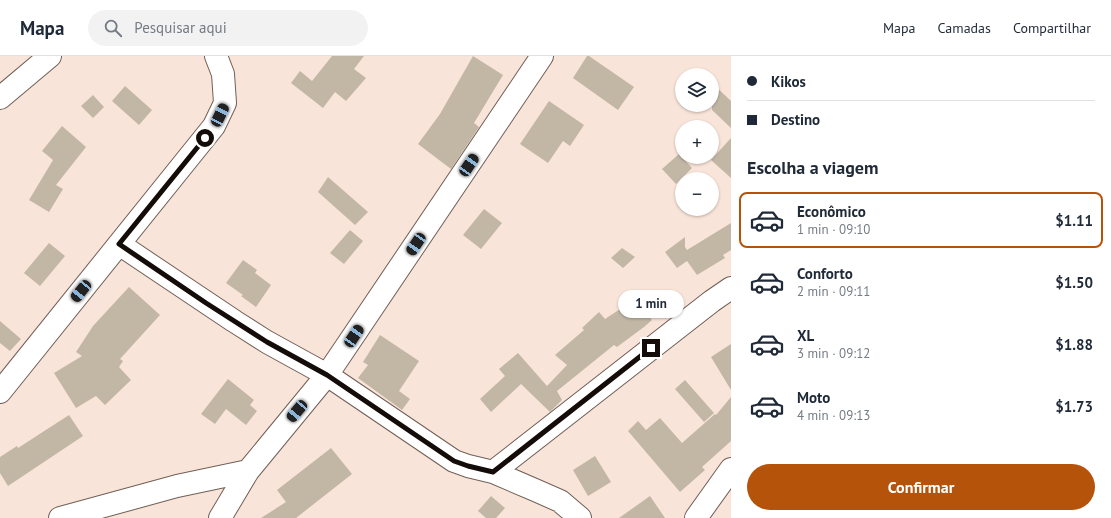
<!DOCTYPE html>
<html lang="pt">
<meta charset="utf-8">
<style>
:root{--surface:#fff;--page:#f2f2f3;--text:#1f2937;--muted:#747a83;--line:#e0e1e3;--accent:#b45309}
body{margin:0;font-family:"PT Sans",sans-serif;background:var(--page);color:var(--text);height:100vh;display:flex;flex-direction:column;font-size:15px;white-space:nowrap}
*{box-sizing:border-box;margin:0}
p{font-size:13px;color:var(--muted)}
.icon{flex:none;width:22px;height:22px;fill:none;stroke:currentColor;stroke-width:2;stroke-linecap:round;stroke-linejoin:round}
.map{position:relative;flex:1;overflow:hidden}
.panel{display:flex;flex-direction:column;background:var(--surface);width:380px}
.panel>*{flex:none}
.guide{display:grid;align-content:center;height:88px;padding:0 16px;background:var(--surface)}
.buttons{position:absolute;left:675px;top:12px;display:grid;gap:8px}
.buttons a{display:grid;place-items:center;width:44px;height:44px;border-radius:50%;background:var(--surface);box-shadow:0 1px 3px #0004;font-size:20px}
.end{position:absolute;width:18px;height:18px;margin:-9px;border:5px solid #130c09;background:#fff;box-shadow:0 0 0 2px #fff}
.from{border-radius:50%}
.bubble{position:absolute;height:28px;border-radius:14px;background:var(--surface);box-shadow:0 1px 3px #0004;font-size:13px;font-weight:700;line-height:28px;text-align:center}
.car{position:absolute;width:12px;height:24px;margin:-12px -6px;border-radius:5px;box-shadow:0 0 3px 1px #0007;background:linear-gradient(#222 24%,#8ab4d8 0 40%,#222 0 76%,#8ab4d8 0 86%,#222 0)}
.guide b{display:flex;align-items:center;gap:14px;height:38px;font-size:15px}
.guide b+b{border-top:1px solid var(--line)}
.guide i{width:10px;height:10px;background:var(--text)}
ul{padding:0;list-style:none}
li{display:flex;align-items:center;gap:12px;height:56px;margin:0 8px 6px;padding:0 8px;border:2px solid transparent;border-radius:8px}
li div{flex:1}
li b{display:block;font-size:15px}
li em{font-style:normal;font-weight:700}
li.on{border-color:var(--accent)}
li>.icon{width:36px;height:36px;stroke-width:1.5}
h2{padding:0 16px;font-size:18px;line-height:48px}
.action{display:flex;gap:8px;margin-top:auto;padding:8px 16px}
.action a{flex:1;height:46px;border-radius:24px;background:var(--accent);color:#fff;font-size:16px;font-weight:700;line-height:46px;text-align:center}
header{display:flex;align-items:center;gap:24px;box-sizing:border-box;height:56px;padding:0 20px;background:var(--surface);border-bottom:1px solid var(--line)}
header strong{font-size:19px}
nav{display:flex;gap:22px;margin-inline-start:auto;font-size:14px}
.search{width:280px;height:36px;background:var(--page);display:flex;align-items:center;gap:10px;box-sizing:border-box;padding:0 14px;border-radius:22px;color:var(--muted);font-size:15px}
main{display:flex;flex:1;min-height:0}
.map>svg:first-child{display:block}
.building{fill:#c2b7a5}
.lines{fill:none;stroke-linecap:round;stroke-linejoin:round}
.minor-casing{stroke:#715f56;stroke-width:24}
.minor{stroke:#fff;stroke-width:22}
.route{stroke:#130c09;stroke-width:5}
</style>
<header>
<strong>Mapa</strong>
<div class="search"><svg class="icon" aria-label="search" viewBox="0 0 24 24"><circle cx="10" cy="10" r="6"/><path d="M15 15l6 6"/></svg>Pesquisar aqui</div>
<nav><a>Mapa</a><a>Camadas</a><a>Compartilhar</a></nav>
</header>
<main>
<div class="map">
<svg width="731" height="462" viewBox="0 0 731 462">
<rect width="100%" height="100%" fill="#f9e4d9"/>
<path class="building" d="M332,0H364L354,13L366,22L346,45L335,36L323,52L291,27L300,15L312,25Z
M473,0L503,19L474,67L479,71L451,113L418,88L440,58Z
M587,0H589L634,31L618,54L573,22Z
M712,27L731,45V72L712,54Z
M125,30L152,54L139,69L112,45Z
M93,39L104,51L93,62L81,50Z
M549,45L584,69L570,90L563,85L548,107L520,88Z
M62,70L86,91L56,129L63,133L49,156L29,144L53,104L42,95Z
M731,82V122L711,104Z
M679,98L692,112L676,128L662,113Z
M328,121L368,156L355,169L318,136Z
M484,153L502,167L481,193L463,179Z
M731,167V194L723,199L725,202L697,219L687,205L677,212L665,196L685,181V191L687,194Z
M350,174L363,185L344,208L330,197Z
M49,187L65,200L40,230L24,217Z
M622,192L635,201L623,212L611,202Z
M243,204L257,214L255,217L271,229L256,251L241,240L243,239L226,227Z
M129,231L160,259L120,303L123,305L119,311L131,324L105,349L96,340L76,352L54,317L82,300L76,296L93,270Z
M634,244L652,264L644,271L617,291L614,289L557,335L562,344L550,356L521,328L491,356L480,343L505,320L499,313L518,297L547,330L567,309L555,299L584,274L582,272L599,256L605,263Z
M0,265L21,283L10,295L0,287Z
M380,279L419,305L399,335L410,343L402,354L358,322L368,309L363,306Z
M731,288V334L711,301Z
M228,323L254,344L250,349L257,355L246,369L226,353L215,368L201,358Z
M685,324L714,357L704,366L675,333Z
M731,341V385L702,411L705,414L680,436L628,375L638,365L646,374L660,362L682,387L715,358L716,359Z
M69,359L83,380L8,430L0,417V401L17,390L18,392Z
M331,392L352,418L296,462H261L286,446L277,434Z
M595,400L611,426L588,440L573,414Z
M491,440L505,452L496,462H486L478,455Z
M650,440L665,462H619Z"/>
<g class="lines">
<defs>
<path id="minor" d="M0,42L50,0
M119,188L234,265L267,286L327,319L454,405L468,410L493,416L535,434L560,445L580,462
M0,336L214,70L225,47L223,18L216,0
M493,416L712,245L731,232
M60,462L177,430L248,415
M220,462L248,415L327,319L542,0
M696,462L731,413"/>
</defs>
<use href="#minor" class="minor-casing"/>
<use href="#minor" class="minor"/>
</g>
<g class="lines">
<path class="route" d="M205,82L119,188L206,247L267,286L327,319L454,405L468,410L493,416L651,292"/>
</g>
</svg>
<div class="buttons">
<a><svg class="icon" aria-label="layers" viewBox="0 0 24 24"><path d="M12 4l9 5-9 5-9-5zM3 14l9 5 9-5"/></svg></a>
<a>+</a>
<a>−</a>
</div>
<i class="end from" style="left:205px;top:82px"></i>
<i class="end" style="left:651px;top:292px"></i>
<div class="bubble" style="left:618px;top:234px;width:66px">1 min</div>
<i class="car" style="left:220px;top:59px;rotate:26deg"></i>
<i class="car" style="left:469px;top:109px;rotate:34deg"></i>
<i class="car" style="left:416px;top:188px;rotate:214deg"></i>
<i class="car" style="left:81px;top:235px;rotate:219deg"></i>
<i class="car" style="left:354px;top:280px;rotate:34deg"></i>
<i class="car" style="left:297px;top:355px;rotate:220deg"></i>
</div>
<section class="panel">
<div class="guide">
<b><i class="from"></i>Kikos</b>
<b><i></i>Destino</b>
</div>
<h2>Escolha a viagem</h2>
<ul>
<li class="on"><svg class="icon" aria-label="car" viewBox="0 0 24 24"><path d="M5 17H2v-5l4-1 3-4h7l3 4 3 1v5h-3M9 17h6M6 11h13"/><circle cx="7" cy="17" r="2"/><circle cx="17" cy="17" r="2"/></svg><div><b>Econômico</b><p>1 min · 09:10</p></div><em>$1.11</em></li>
<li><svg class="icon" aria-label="car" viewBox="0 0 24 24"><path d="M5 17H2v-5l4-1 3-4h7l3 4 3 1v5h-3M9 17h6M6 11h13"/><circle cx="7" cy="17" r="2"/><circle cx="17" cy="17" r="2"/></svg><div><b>Conforto</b><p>2 min · 09:11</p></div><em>$1.50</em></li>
<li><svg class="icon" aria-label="car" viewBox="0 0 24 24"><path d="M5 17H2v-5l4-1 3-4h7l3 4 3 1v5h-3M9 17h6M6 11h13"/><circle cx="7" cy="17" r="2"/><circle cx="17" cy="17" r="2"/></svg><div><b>XL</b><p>3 min · 09:12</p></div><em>$1.88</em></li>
<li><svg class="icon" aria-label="car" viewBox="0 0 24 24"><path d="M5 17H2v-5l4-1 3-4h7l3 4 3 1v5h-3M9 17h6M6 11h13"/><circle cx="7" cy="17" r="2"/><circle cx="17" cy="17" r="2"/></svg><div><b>Moto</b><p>4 min · 09:13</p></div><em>$1.73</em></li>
</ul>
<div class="action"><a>Confirmar</a></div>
</section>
</main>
